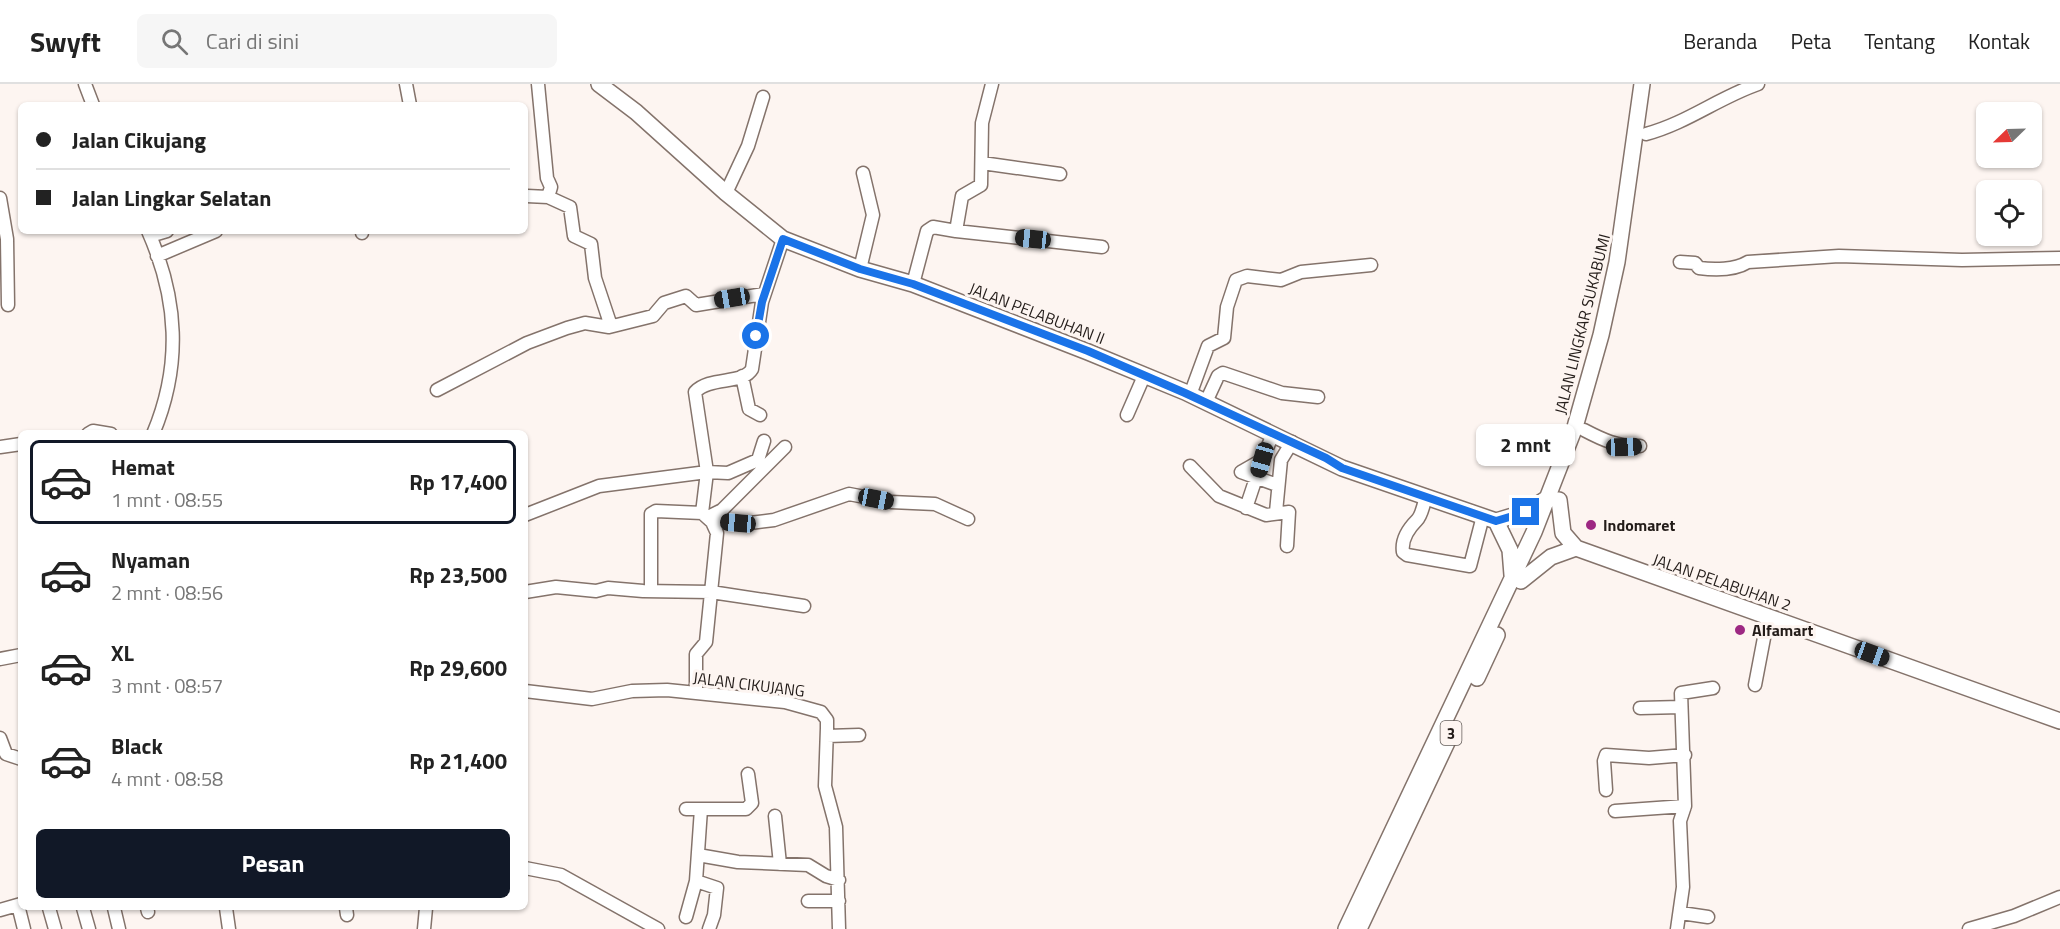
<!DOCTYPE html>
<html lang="id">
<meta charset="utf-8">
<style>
:root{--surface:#fff;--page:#f6f6f6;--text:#222;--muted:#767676;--line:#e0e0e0;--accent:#111827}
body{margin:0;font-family:"Titillium Web",sans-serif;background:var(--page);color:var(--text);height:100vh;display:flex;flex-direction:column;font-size:22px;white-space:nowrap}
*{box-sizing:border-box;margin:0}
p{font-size:20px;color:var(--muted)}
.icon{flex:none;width:33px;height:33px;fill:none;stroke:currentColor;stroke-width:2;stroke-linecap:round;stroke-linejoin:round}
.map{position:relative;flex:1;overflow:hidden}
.sheet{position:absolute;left:18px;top:346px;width:510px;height:480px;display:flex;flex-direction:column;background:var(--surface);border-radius:9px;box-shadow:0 2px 4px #0004}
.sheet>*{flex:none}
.hud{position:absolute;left:18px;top:18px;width:510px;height:132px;border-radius:9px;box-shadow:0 2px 4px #0004;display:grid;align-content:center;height:132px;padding:0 18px;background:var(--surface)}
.needle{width:39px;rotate:247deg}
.buttons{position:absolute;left:1976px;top:18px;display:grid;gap:12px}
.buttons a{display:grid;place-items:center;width:66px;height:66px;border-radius:9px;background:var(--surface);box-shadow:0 2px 4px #0004;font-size:30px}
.end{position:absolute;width:27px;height:27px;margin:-14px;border:8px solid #1a73e8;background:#fff;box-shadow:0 0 0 3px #fff}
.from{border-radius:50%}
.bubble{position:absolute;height:42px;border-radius:9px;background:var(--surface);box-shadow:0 2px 4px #0004;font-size:20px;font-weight:700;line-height:42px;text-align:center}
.car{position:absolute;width:18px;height:36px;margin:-18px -9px;border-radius:8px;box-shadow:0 0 4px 2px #0007;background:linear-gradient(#222 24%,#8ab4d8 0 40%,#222 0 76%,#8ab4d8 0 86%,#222 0)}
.hud b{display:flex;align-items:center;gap:21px;height:57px;font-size:22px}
.hud b+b{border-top:2px solid var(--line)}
.hud i{width:15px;height:15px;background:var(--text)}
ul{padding:10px 0 0;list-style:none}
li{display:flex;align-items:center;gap:18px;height:84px;margin:0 12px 9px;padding:0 6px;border:3px solid transparent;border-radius:9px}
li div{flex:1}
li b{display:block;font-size:22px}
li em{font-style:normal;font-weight:700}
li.selected{border-color:var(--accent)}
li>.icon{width:54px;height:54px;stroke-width:1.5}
.cta{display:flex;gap:12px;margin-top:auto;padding:12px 18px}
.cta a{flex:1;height:69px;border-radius:9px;background:var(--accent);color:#fff;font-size:24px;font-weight:700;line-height:69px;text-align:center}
header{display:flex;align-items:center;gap:36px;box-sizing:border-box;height:84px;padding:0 30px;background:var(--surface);border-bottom:2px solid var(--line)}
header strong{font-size:28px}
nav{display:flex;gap:33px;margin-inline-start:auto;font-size:21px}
.search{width:420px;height:54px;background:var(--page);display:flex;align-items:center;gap:15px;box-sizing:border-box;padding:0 21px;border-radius:9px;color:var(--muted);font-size:22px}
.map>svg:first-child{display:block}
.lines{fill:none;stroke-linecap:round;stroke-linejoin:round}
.minor-casing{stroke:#84736b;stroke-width:15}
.major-casing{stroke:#84736b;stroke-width:18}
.minor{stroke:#fff;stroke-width:12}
.major{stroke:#fff;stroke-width:15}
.route{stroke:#1a73e8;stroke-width:8}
.poi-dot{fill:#9d2883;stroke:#fdf5f1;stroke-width:2}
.labels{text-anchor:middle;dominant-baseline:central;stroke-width:6;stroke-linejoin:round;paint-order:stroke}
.shield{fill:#fdf5f1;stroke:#645d5a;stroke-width:1.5}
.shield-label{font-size:15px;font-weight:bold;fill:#231c19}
.street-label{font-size:16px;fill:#231c19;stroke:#fdf5f1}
.poi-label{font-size:16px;font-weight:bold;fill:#231c19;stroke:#fdf5f1;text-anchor:start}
</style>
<header>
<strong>Swyft</strong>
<div class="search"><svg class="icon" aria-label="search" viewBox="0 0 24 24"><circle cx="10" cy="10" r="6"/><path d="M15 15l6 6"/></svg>Cari di sini</div>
<nav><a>Beranda</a><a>Peta</a><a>Tentang</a><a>Kontak</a></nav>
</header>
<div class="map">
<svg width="2060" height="845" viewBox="0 0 2060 845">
<rect width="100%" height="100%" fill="#fdf5f1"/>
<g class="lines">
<defs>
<path id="minor" d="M85,0L93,21
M406,0L410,21
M538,0L547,94L551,103L548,113
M1646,50C1687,39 1718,14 1758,0
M982,79L1060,90
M726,109L748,62L763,13
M527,112L548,113L570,123L574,152L591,160L595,194L611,242
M0,114L7,155L8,221
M148,147C178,215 182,281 153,350
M362,147V149
M956,147L1102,163
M150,152L167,147
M157,172L216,147
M1680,178L1695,179L1699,184C1714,186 1735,186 1748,178L1839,172L1962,176L2060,174
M860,185L873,131L863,89
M913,200L927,147L933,143L956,147L962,112L981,101L982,39L992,0
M742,292L749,325L760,331
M437,306L527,259L567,244L585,239L609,243L653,232L664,219L686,212L696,221L764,210
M1190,311L1208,262L1224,254L1227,223L1236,196L1247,192L1281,196L1301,188L1371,181
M1206,318L1218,292L1223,289L1282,309L1318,313
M1127,331L1144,292
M1584,346C1603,356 1618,363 1640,362
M88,350L93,347L111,350
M0,363L21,360
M1262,376L1241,388L1277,401
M1190,382L1219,412L1266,431L1289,428L1287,462
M1426,412C1424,419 1422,431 1417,436C1409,444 1401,455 1403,468L1407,471L1470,482L1483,432
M1246,424L1262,376L1273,350
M1276,428L1281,376L1292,358
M525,431L599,402L707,388L695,308C710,292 743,301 752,285L762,218L783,155
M708,433L722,426L785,363
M712,438L750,439L774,436L849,410L891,418L935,420L968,435
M651,507V430L656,427L702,429
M525,508L556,503L596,507L608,504L643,507L711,508L804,522
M0,575L21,571
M1755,601L1768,533
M525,607L592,615L632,607L667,606L785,618L821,628L827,636V644L825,702L836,743L839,845
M696,609V570L706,558L717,449L712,438L702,429L707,388L728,389L758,376L764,357
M1640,624L1681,623
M827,652L859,651
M0,654L6,670L21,675
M1606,706L1604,677L1606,671L1649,674L1685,671
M686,725H701L696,797L717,804L714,831L709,845
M701,725H746L752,719L748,690
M1615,727L1685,722
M775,732L780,780
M698,771L738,778L808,781L826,792L839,796
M525,784L561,791L658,845
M808,817H839
M18,821L24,845
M49,824L55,845
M83,824L89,845
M114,824L119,845
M147,824L148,828
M226,824L229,845
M346,824L347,831
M0,826L21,820
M1681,829L1708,833
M686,833L696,797
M424,845L426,824
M1677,845L1683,803L1680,737L1685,722L1681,609L1713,604
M1969,845L2014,832L2060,813"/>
<path id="major" d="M599,0L636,28L726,109L783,155L860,185L913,200L1088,268L1185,308L1342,384L1496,437
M1559,416L1563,449L1576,464L2060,637
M1496,437L1510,466L1512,491
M1496,437L1526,428L1549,413
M1521,497L1551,473L1576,464
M1477,594L1497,551
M1346,845L1534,448L1575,343L1601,251L1617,178L1642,0
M1359,845L1450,652"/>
</defs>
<use href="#minor" class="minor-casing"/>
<use href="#major" class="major-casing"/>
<use href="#minor" class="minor"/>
<use href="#major" class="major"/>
</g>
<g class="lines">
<path class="route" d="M756,252L762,218L783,155L860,185L913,200L1088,267L1185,309L1326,374L1342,384L1496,437L1526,428"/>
</g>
<g class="poi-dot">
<circle cx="1591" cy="441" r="6"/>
<circle cx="1740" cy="546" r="6"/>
</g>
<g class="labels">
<rect class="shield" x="1440.5" y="637" width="21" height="24" rx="4.5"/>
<g class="shield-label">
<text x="1451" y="649">3</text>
</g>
<g class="street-label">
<text transform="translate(1037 229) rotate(21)">JALAN PELABUHAN II</text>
<text transform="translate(1582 240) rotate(-76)">JALAN LINGKAR SUKABUMI</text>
<text transform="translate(1722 498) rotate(19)">JALAN PELABUHAN 2</text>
<text transform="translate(749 600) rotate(7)">JALAN CIKUJANG</text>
</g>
<g class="poi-label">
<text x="1603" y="441">Indomaret</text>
<text x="1752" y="546">Alfamart</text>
</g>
</g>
</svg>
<div class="buttons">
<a><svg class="needle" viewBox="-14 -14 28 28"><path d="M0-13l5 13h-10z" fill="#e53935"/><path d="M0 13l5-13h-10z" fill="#767676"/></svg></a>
<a><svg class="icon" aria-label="locate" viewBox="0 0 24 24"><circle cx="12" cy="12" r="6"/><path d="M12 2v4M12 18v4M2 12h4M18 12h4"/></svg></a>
</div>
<i class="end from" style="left:756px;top:252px"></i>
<i class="end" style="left:1526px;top:428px"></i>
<div class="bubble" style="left:1476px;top:340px;width:99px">2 mnt</div>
<i class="car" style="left:1033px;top:155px;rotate:276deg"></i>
<i class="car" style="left:732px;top:214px;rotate:261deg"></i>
<i class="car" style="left:1624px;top:363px;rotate:88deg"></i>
<i class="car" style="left:1262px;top:376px;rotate:196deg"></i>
<i class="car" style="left:876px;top:415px;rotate:101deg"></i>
<i class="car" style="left:738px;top:439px;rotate:275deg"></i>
<i class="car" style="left:1872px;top:570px;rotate:110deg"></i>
<div class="hud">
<b><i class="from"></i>Jalan Cikujang</b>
<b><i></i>Jalan Lingkar Selatan</b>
</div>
<section class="sheet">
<ul>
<li class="selected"><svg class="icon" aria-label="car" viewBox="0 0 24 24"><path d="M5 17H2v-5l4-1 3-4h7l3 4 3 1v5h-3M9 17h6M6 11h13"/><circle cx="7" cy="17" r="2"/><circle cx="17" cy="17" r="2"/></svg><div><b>Hemat</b><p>1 mnt · 08:55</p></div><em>Rp 17,400</em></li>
<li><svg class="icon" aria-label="car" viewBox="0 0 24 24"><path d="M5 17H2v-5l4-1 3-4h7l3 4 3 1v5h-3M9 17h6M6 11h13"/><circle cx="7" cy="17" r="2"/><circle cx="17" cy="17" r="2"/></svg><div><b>Nyaman</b><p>2 mnt · 08:56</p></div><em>Rp 23,500</em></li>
<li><svg class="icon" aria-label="car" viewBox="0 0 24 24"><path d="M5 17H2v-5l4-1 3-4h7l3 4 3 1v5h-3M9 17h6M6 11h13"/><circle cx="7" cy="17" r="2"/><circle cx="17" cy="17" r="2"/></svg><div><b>XL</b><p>3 mnt · 08:57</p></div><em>Rp 29,600</em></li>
<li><svg class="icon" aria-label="car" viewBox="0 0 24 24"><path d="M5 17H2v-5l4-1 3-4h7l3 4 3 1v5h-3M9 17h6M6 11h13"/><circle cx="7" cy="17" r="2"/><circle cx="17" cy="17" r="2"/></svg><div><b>Black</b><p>4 mnt · 08:58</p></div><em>Rp 21,400</em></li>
</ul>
<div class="cta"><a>Pesan</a></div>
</section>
</div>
